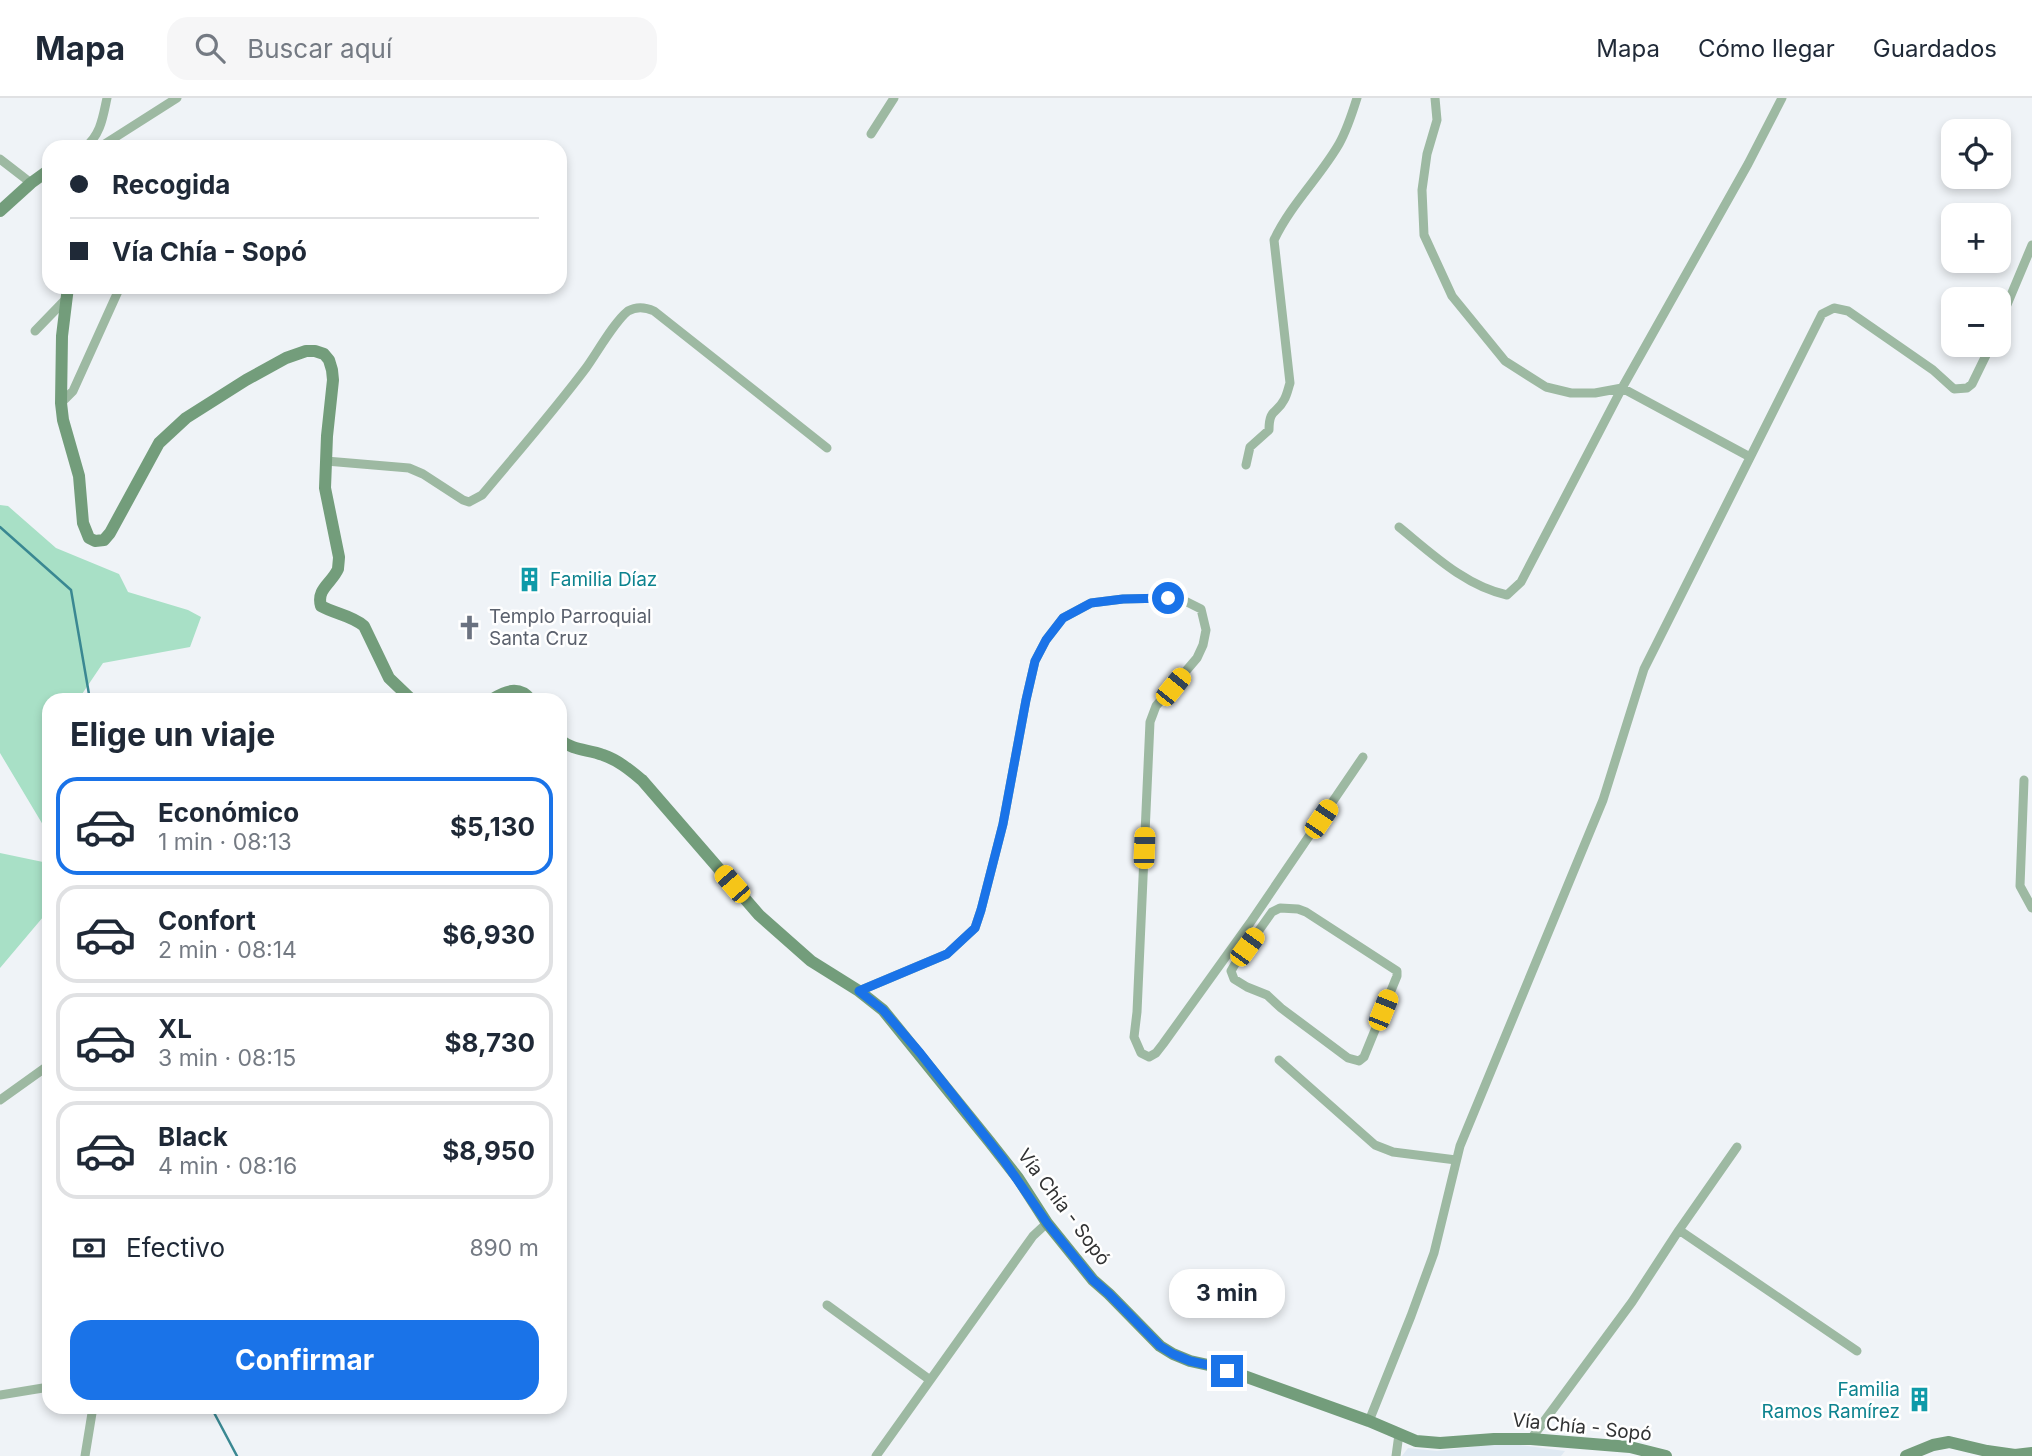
<!DOCTYPE html>
<html lang="es">
<meta charset="utf-8">
<style>
:root{--surface:#fff;--page:#f6f6f7;--text:#1f2937;--muted:#747a83;--line:#e0e1e3;--accent:#1a73e8}
body{margin:0;font-family:Inter,sans-serif;background:var(--page);color:var(--text);height:100vh;display:flex;flex-direction:column;font-size:26px;white-space:nowrap}
*{box-sizing:border-box;margin:0}
p{font-size:23px;color:var(--muted)}
.icon{flex:none;width:38px;height:38px;fill:none;stroke:currentColor;stroke-width:2;stroke-linecap:round;stroke-linejoin:round}
.map{position:relative;flex:1;overflow:hidden}
.panel{position:absolute;left:42px;top:595px;width:525px;height:721px;display:flex;flex-direction:column;background:var(--surface);border-radius:21px;box-shadow:0 4px 10px #0003}
.panel>*{flex:none}
.hud{position:absolute;left:42px;top:42px;width:525px;height:154px;border-radius:21px;box-shadow:0 4px 10px #0003;display:grid;align-content:center;height:154px;padding:0 28px;background:var(--surface)}
.controls{position:absolute;left:1941px;top:21px;display:grid;gap:14px}
.controls a{display:grid;place-items:center;width:70px;height:70px;border-radius:14px;background:var(--surface);box-shadow:0 4px 10px #0003;font-size:35px}
.end{position:absolute;width:32px;height:32px;margin:-16px;border:9px solid #1a73e8;background:#fff;box-shadow:0 0 0 4px #fff}
.from{border-radius:50%}
.bubble{position:absolute;height:49px;border-radius:21px;background:var(--surface);box-shadow:0 4px 10px #0003;font-size:23px;font-weight:700;line-height:49px;text-align:center}
.car{position:absolute;width:21px;height:42px;margin:-21px -10px;border-radius:9px;box-shadow:0 0 5px 2px #0007;background:linear-gradient(#f5c518 24%,#345 0 40%,#f5c518 0 76%,#345 0 86%,#f5c518 0)}
.hud b{display:flex;align-items:center;gap:24px;height:66px;font-size:26px}
.hud b+b{border-top:2px solid var(--line)}
.hud i{width:18px;height:18px;background:var(--text)}
ul{padding:0;list-style:none}
li{display:flex;align-items:center;gap:21px;height:98px;margin:0 14px 10px;padding:0 14px;border:4px solid var(--line);border-radius:21px}
li div{flex:1}
li b{display:block;font-size:26px}
li em{font-style:normal;font-weight:700}
li.active{border-color:var(--accent)}
li>.icon{width:63px;height:63px;stroke-width:1.5}
h2{padding:0 28px;font-size:32px;line-height:84px}
.pay{display:flex;align-items:center;gap:18px;height:77px;padding:0 28px;font-size:26px}
.pay p{margin-inline-start:auto}
.action{display:flex;gap:14px;margin-top:auto;padding:14px 28px}
.action a{flex:1;height:80px;border-radius:21px;background:var(--accent);color:#fff;font-size:28px;font-weight:700;line-height:80px;text-align:center}
header{display:flex;align-items:center;gap:42px;box-sizing:border-box;height:98px;padding:0 35px;background:var(--surface);border-bottom:2px solid var(--line)}
header strong{font-size:33px}
nav{display:flex;gap:38px;margin-inline-start:auto;font-size:24px}
.search{width:490px;height:63px;background:var(--page);display:flex;align-items:center;gap:18px;box-sizing:border-box;padding:0 24px;border-radius:21px;color:var(--muted);font-size:26px}
.map>svg:first-child{display:block}
.built{fill:#dfe9f2}
.green{fill:#a8e0c6}
.lines{fill:none;stroke-linecap:round;stroke-linejoin:round}
.stream{stroke:#3a8892;stroke-width:2.5}
.street{stroke:#9db9a2;stroke-width:9}
.secondary{stroke:#739d7b;stroke-width:12}
.route{stroke:#1a73e8;stroke-width:9}
.labels{text-anchor:middle;dominant-baseline:central;stroke-width:5;stroke-linejoin:round;paint-order:stroke}
.culture-label{font-size:19px;fill:#0d838f;stroke:#fff;text-anchor:start}
.worship-label{font-size:19px;fill:#5b616d;stroke:#fff;text-anchor:start}
.street-label{font-size:19px;fill:#313233;stroke:#fff}
</style>
<header>
<strong>Mapa</strong>
<div class="search"><svg class="icon" aria-label="search" viewBox="0 0 24 24"><circle cx="10" cy="10" r="6"/><path d="M15 15l6 6"/></svg>Buscar aquí</div>
<nav><a>Mapa</a><a>Cómo llegar</a><a>Guardados</a></nav>
</header>
<div class="map">
<svg width="2032" height="1358" viewBox="0 0 2032 1358">
<rect width="100%" height="100%" fill="#eff3f7"/>
<path class="built" d="M1505,1345L1565,1353L1561,1358H1402L1408,1350L1437,1353Z"/>
<path class="green" d="M0,407L8,408L56,450L119,476L128,494L188,512L201,519L190,549L103,565L78,602H49V737L0,655Z
M0,755L43,764L49,771V812L0,870Z"/>
<g class="lines">
<path class="stream" d="M0,429L71,492L90,602
M211,1309L237,1358"/>
<path class="street" d="M1435,0L1437,22L1427,56L1422,92L1424,137L1452,198L1505,263L1546,289L1571,295H1595L1622,290L1750,359
M871,36L894,0
M85,49C101,37 103,18 107,0
M100,49L177,0
M0,61L31,85
M1998,228L2032,147
M35,233L66,201
M61,305L73,293L120,189
M326,363L409,370L423,376L463,402L469,404L482,397C517,355 553,314 586,270C597,255 614,224 628,213C637,208 645,209 654,213L827,350
M1246,367L1250,349L1269,332C1269,310 1277,316 1284,302C1287,297 1288,291 1290,285L1274,142C1291,106 1320,79 1339,46C1347,32 1352,16 1357,0
M1399,429C1431,455 1465,488 1507,497L1521,484L1622,290L1748,66L1782,0
M2024,682L2020,788L2032,810
M1280,810L1298,811L1306,814L1397,873V878L1364,959L1359,963L1348,960L1281,910L1267,897L1247,889L1234,881L1231,873L1235,866L1272,814Z
M859,893L947,856L975,830L981,812L1003,726L1026,602L1035,563L1046,542L1063,520L1091,505L1123,501L1168,500L1183,502L1201,511L1206,532L1203,547L1197,560L1156,608L1150,624L1137,914L1134,939L1141,955L1149,959L1156,955L1163,946L1250,825L1363,659
M1279,962L1375,1047L1393,1054L1456,1062
M0,1002L49,967
M1679,1132L1857,1253
M827,1207L930,1282
M0,1297L49,1289
M1369,1323L1411,1218L1434,1155L1460,1048L1603,702L1644,571L1822,216L1834,210L1848,213L1933,272L1954,291L1967,290L1972,286L1991,247
M1531,1341L1632,1204L1679,1132L1737,1049
M85,1358L93,1309
M876,1358L1033,1138L1047,1125
M1396,1358L1399,1336"/>
<path class="secondary" d="M0,113L31,85L49,72
M68,189L62,238L61,305L63,322L79,378L83,425L89,440L95,443L104,442L110,435L159,345L186,320L246,282L286,260L306,253H315L324,256L329,262L332,272L333,282L327,338L325,390L339,459C339,461 338,470 338,471C332,485 316,491 321,508C335,516 351,517 364,528L389,580L412,602
M491,602C505,593 519,587 531,602
M560,642C574,653 588,651 603,657C618,662 631,673 642,682L759,817L811,863L859,893L883,912L989,1043L1018,1080L1047,1125L1093,1182L1109,1196L1160,1248L1173,1256L1190,1263L1222,1270L1369,1323L1416,1343L1440,1345L1494,1341H1531L1630,1349L1666,1358
M1906,1358L1933,1347L1949,1344L1987,1353L2015,1357L2032,1355"/>
</g>
<g class="lines">
<path class="route" d="M1168,500L1123,501L1091,505L1063,520L1046,542L1035,563L1026,602L1003,726L981,812L975,830L947,856L859,893L883,912L920,955L1003,1061L1047,1125L1093,1182L1109,1196L1160,1248L1173,1256L1190,1263L1222,1270L1227,1273"/>
</g>
<defs>
<symbol id="building-bare" viewBox="-9 -9 18 18"><path d="M-4-6H4V6H1V3H-1V6H-4ZM-2.5-4.3h1.7v1.8h-1.7ZM.8-4.3h1.7v1.8H.8ZM-2.5-1h1.7V.8h-1.7ZM.8-1h1.7V.8H.8Z" fill="#0f9aa8" stroke="#fff" stroke-width="2.5" paint-order="stroke"/></symbol>
<symbol id="church-bare" viewBox="-9 -9 18 18"><path d="M-1.2-6h2.4v3.5h3.3v2.4h-3.3V6h-2.4V-.1h-3.3v-2.4h3.3Z" fill="#6b7280" stroke="#fff" stroke-width="2.5" paint-order="stroke"/></symbol>
</defs>
<g fill-rule="evenodd">
<use href="#building-bare" x="512" y="464" width="35" height="35"/>
<use href="#church-bare" x="452" y="512" width="35" height="35"/>
<use href="#building-bare" x="1902" y="1284" width="35" height="35"/>
</g>
<g class="labels">
<g class="culture-label">
<text x="550" y="481">Familia Díaz</text>
<text x="1900" y="1291" text-anchor="end">Familia<tspan x="1900" dy="22">Ramos Ramírez</tspan></text>
</g>
<g class="worship-label">
<text x="489" y="518">Templo Parroquial<tspan x="489" dy="22">Santa Cruz</tspan></text>
</g>
<g class="street-label">
<text transform="translate(1064 1109) rotate(53)">Vía Chía - Sopó</text>
<text transform="translate(1582 1329) rotate(6)">Vía Chía - Sopó</text>
</g>
</g>
</svg>
<div class="controls">
<a><svg class="icon" aria-label="locate" viewBox="0 0 24 24"><circle cx="12" cy="12" r="6"/><path d="M12 2v4M12 18v4M2 12h4M18 12h4"/></svg></a>
<a>+</a>
<a>−</a>
</div>
<i class="end from" style="left:1168px;top:500px"></i>
<i class="end" style="left:1227px;top:1273px"></i>
<div class="bubble" style="left:1169px;top:1171px;width:116px">3 min</div>
<i class="car" style="left:1173px;top:589px;rotate:39deg"></i>
<i class="car" style="left:1321px;top:721px;rotate:34deg"></i>
<i class="car" style="left:1144px;top:750px;rotate:2deg"></i>
<i class="car" style="left:732px;top:786px;rotate:319deg"></i>
<i class="car" style="left:1247px;top:849px;rotate:36deg"></i>
<i class="car" style="left:1383px;top:912px;rotate:22deg"></i>
<div class="hud">
<b><i class="from"></i>Recogida</b>
<b><i></i>Vía Chía - Sopó</b>
</div>
<section class="panel">
<h2>Elige un viaje</h2>
<ul>
<li class="active"><svg class="icon" aria-label="car" viewBox="0 0 24 24"><path d="M5 17H2v-5l4-1 3-4h7l3 4 3 1v5h-3M9 17h6M6 11h13"/><circle cx="7" cy="17" r="2"/><circle cx="17" cy="17" r="2"/></svg><div><b>Económico</b><p>1 min · 08:13</p></div><em>$5,130</em></li>
<li><svg class="icon" aria-label="car" viewBox="0 0 24 24"><path d="M5 17H2v-5l4-1 3-4h7l3 4 3 1v5h-3M9 17h6M6 11h13"/><circle cx="7" cy="17" r="2"/><circle cx="17" cy="17" r="2"/></svg><div><b>Confort</b><p>2 min · 08:14</p></div><em>$6,930</em></li>
<li><svg class="icon" aria-label="car" viewBox="0 0 24 24"><path d="M5 17H2v-5l4-1 3-4h7l3 4 3 1v5h-3M9 17h6M6 11h13"/><circle cx="7" cy="17" r="2"/><circle cx="17" cy="17" r="2"/></svg><div><b>XL</b><p>3 min · 08:15</p></div><em>$8,730</em></li>
<li><svg class="icon" aria-label="car" viewBox="0 0 24 24"><path d="M5 17H2v-5l4-1 3-4h7l3 4 3 1v5h-3M9 17h6M6 11h13"/><circle cx="7" cy="17" r="2"/><circle cx="17" cy="17" r="2"/></svg><div><b>Black</b><p>4 min · 08:16</p></div><em>$8,950</em></li>
</ul>
<div class="pay"><svg class="icon" aria-label="cash" viewBox="0 0 24 24"><path d="M3 7h18v10H3z"/><circle cx="12" cy="12" r="2"/></svg>Efectivo<p>890 m</p></div>
<div class="action"><a>Confirmar</a></div>
</section>
</div>
